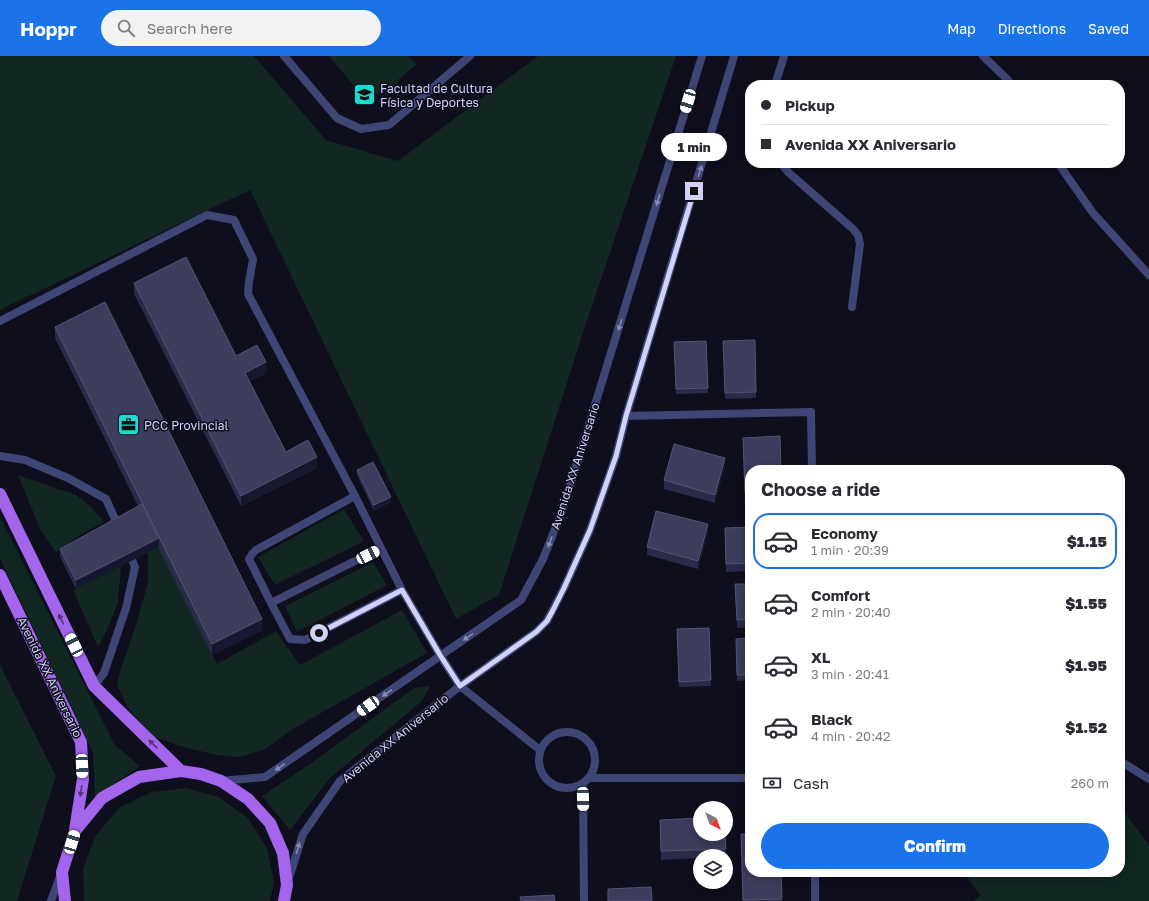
<!DOCTYPE html>
<meta charset="utf-8">
<style>
:root{--surface:#fff;--page:#f2f2f3;--text:#2b2b33;--muted:#7c7c81;--line:#e1e1e2;--accent:#1a73e8}
body{margin:0;font-family:"Golos Text",sans-serif;background:var(--page);color:var(--text);height:100vh;display:flex;flex-direction:column;font-size:15px;white-space:nowrap}
*{box-sizing:border-box;margin:0}
p{font-size:13px;color:var(--muted)}
.icon{flex:none;width:22px;height:22px;fill:none;stroke:currentColor;stroke-width:2;stroke-linecap:round;stroke-linejoin:round}
.map{position:relative;flex:1;overflow:hidden}
.sheet{position:absolute;left:745px;top:409px;width:380px;height:412px;display:flex;flex-direction:column;background:var(--surface);border-radius:16px;box-shadow:0 2px 10px #0003}
.sheet>*{flex:none}
.banner{position:absolute;left:745px;top:24px;width:380px;height:88px;border-radius:16px;box-shadow:0 2px 10px #0003;display:grid;align-content:center;height:88px;padding:0 16px;background:var(--surface)}
.needle{width:26px;rotate:139deg}
.fabs{position:absolute;left:693px;top:745px;display:grid;gap:8px}
.fabs a{display:grid;place-items:center;width:40px;height:40px;border-radius:50%;background:var(--surface);box-shadow:0 2px 10px #0003;font-size:20px}
.end{position:absolute;width:18px;height:18px;margin:-9px;border:5px solid #d0d2f9;background:#111;box-shadow:0 0 0 2px #111}
.from{border-radius:50%}
.bubble{position:absolute;height:28px;border-radius:14px;background:var(--surface);box-shadow:0 2px 10px #0003;font-size:13px;font-weight:800;line-height:28px;text-align:center}
.car{position:absolute;width:12px;height:24px;margin:-12px -6px;border-radius:5px;box-shadow:0 0 3px 1px #0007;background:linear-gradient(#fff 24%,#345 0 40%,#fff 0 76%,#345 0 86%,#fff 0)}
.banner b{display:flex;align-items:center;gap:14px;height:38px;font-size:15px}
.banner b+b{border-top:1px solid var(--line)}
.banner i{width:10px;height:10px;background:var(--text)}
ul{padding:0;list-style:none}
li{display:flex;align-items:center;gap:12px;height:56px;margin:0 8px 6px;padding:0 8px;border:2px solid transparent;border-radius:16px}
li div{flex:1}
li b{display:block;font-size:15px}
li em{font-style:normal;font-weight:800}
li.current{border-color:var(--accent)}
li>.icon{width:36px;height:36px;stroke-width:1.5}
h2{padding:0 16px;font-size:18px;line-height:48px}
.pay{display:flex;align-items:center;gap:10px;height:44px;padding:0 16px;font-size:15px}
.pay p{margin-inline-start:auto}
.action{display:flex;gap:8px;margin-top:auto;padding:8px 16px}
.action a{flex:1;height:46px;border-radius:24px;background:var(--accent);color:#fff;font-size:16px;font-weight:800;line-height:46px;text-align:center}
header{display:flex;align-items:center;gap:24px;box-sizing:border-box;height:56px;padding:0 20px;background:var(--accent);color:#fff}
header strong{font-size:19px}
nav{display:flex;gap:22px;margin-inline-start:auto;font-size:14px}
.search{width:280px;height:36px;background:var(--page);display:flex;align-items:center;gap:10px;box-sizing:border-box;padding:0 14px;border-radius:22px;color:var(--muted);font-size:15px}
.map>svg:first-child{display:block}
.green{fill:#122622}
.lines{fill:none;stroke-linecap:round;stroke-linejoin:round}
.lane{stroke:#3f4676;stroke-width:8}
.street{stroke:#3f4676;stroke-width:8}
.primary{stroke:#a365ec;stroke-width:12}
.wall{fill:#2a2a49}
.shaded-wall{fill:#181730}
.building{fill:#3c3c5c;stroke:#535375}
.oneway{fill:#888cb8}
.oneway2{fill:#51357a}
.route{stroke:#d0d2f9;stroke-width:5}
.labels{text-anchor:middle;dominant-baseline:central;stroke-width:3;stroke-linejoin:round;paint-order:stroke}
.poi-label{font-size:12px;fill:#d0d2f9;stroke:#0e0e1d;text-anchor:start}
.street-label{font-size:12px;fill:#d0d2f9;stroke:#0e0e1d}
</style>
<header>
<strong>Hoppr</strong>
<div class="search"><svg class="icon" aria-label="search" viewBox="0 0 24 24"><circle cx="10" cy="10" r="6"/><path d="M15 15l6 6"/></svg>Search here</div>
<nav><a>Map</a><a>Directions</a><a>Saved</a></nav>
</header>
<div class="map">
<svg width="1149" height="845" viewBox="0 0 1149 845">
<rect width="100%" height="100%" fill="#0e0e1d"/>
<path class="green" d="M0,0H254L326,84L398,105L538,0H676L582,280L499,539L456,563L250,134L0,254Z
M329,0H408L417,8L386,34L378,38L366,36L355,31Z
M18,419L76,439L90,450L104,466L82,478L56,496L41,475Z
M344,453L364,485L275,529L258,501Z
M0,461L115,689L140,710L95,741L93,696L0,503Z
M159,491L217,608L276,575L300,609L402,554L427,597L291,674L264,694L239,701L216,699L180,690L155,681L129,654L117,629L121,612L135,572L148,526V496Z
M373,506L387,529L297,576L285,550Z
M121,510L118,547L106,576L98,591L73,534Z
M0,609L56,720L17,845H0Z
M430,630L422,645L330,722L290,774L262,740L310,708L414,632Z
M186,732L219,741L248,762L267,792L274,826L270,845H84L83,812L96,779L119,752L151,736Z
M1120,750L1149,789V845H973L980,839L964,816H1120Z"/>
<g class="lines">
<path class="lane" d="M775,29L784,0
M781,107L788,116L853,173L858,179L860,188L852,251
M0,265L207,159L234,164L253,203L249,226L248,238L355,440L402,534L440,599
M0,400L25,404L68,422L106,443L119,472
M381,492L271,547L290,583L305,584L402,534
M271,547L249,503L252,498L256,494L355,440
M94,630L104,617L126,552L135,511L128,494"/>
<path class="street" d="M284,0L337,62L361,73L389,69L470,0
M983,0L1008,24L1011,29
M1058,107L1093,157L1149,219
M626,360L811,356L812,414
M440,599L460,630L540,694
M539 704a28 28 0 1 1 56 0a28 28 0 1 1-56 0Z
M1120,705L1149,723
M590,722H750
M221,725L265,721L521,544L543,503L563,453L702,0
M583,728L584,845
M288,825L303,778L340,725L460,630L536,576L547,565L564,532L590,474L616,400L626,360L734,0
M51,845L61,818
M815,845V816"/>
<path class="primary" d="M0,438L94,630L181,715
M0,519L81,686L83,723L75,774
M65,845L62,816L75,775L102,742L139,721L181,715L201,718L221,725L248,743L270,767L283,797L287,829L284,845"/>
</g>
<path class="wall" d="M134,227L236,300L266,317L250,325L286,396L317,412L241,450L134,238Z
M55,271L262,574L212,599L158,491L76,533L60,501V493L138,450L55,282Z
M706,285L708,337L676,338L674,286Z
M723,285L756,336V342L725,343Z
M743,382L750,414V448H745Z
M725,410L715,447L664,433V424Z
M357,414L391,446L374,455L357,419Z
M750,471V515L726,516L725,472Z
M708,477L698,513L647,499V491Z
M750,528V571L737,572L735,537Z
M709,572L711,630L679,631L677,573Z
M750,582V624L737,625L736,583Z
M660,772L725,778L726,800H700V802L661,804Z
M741,786L781,816L782,845H743Z"/>
<path class="shaded-wall" d="M266,306V317L245,327V317Z
M317,401V412L241,450V440Z
M725,402V410L715,447V439Z
M391,441V446L374,455V449Z
M708,468V477L698,513V505Z
M159,482V491L76,533V524Z
M262,563V574L212,599V588Z"/>
<path class="building" d="M186,201L236,300L257,289L266,306L245,317L286,396L308,384L317,401L241,440L134,227Z
M105,246L262,563L212,588L55,271Z
M755,284L756,336L725,337L723,285Z
M706,285L708,332L676,333L674,286Z
M780,380L781,414H750V437H745L743,382Z
M674,388L725,402L715,439L664,424Z
M373,406L391,441L374,449L357,414Z
M142,448L159,482L76,524L60,493Z
M656,455L708,468L698,505L647,491Z
M750,471V507L726,508L725,472Z
M735,528H750V563L737,564Z
M709,572L711,624L679,626L677,573Z
M750,582V619H737L736,583Z
M700,762V778H725L726,793L661,795L660,764Z
M741,778H750V816H781L782,843L743,844Z
M651,831L652,845H608V833Z
M554,839L555,845H521L520,841Z"/>
<defs><path id="oneway-solid" d="M-6-.8H1V-3.2L6.5 0L1 3.2V.8H-6Z"/></defs>
<g class="oneway">
<use href="#oneway-solid" transform="translate(700 115) rotate(-73)"/>
<use href="#oneway-solid" transform="translate(658 144) rotate(107)"/>
<use href="#oneway-solid" transform="translate(620 269) rotate(107)"/>
<use href="#oneway-solid" transform="translate(550 486) rotate(111)"/>
<use href="#oneway-solid" transform="translate(468 581) rotate(146)"/>
<use href="#oneway-solid" transform="translate(387 637) rotate(145)"/>
<use href="#oneway-solid" transform="translate(280 711) rotate(145)"/>
<use href="#oneway-solid" transform="translate(298 792) rotate(-73)"/>
</g>
<g class="oneway2">
<use href="#oneway-solid" transform="translate(61 563) rotate(-116)"/>
<use href="#oneway-solid" transform="translate(153 688) rotate(-136)"/>
<use href="#oneway-solid" transform="translate(81 735) rotate(99)"/>
</g>
<g class="lines">
<path class="route" d="M319,577L402,534L440,599L460,630L536,576L547,565L553,554L564,532L590,474L616,400L626,360L694,135"/>
</g>
<defs>
<symbol id="university-square" viewBox="-11 -11 22 22"><rect x="-9" y="-9" width="18" height="18" rx="4" fill="#1bdace" stroke="#0e0e1d"/><path d="M0-5L7-2L0 1L-7-2ZM-4 1L0 2.5L4 1V4Q0 6-4 4Z" fill="#111"/></symbol>
<symbol id="office-square" viewBox="-11 -11 22 22"><rect x="-9" y="-9" width="18" height="18" rx="4" fill="#1bdace" stroke="#0e0e1d"/><path d="M-6-3h4V-5.5h4V-3h4V5H-6ZM-1-4.5V-3h2v-1.5ZM-6 0V1H6V0Z" fill="#111"/></symbol>
</defs>
<g fill-rule="evenodd">
<use href="#university-square" x="352" y="26" width="25" height="25"/>
<use href="#office-square" x="116" y="356" width="25" height="25"/>
</g>
<g class="labels">
<g class="poi-label">
<text x="380" y="32">Facultad de Cultura<tspan x="380" dy="14">Física y Deportes</tspan></text>
<text x="144" y="369">PCC Provincial</text>
</g>
<g class="street-label">
<text transform="translate(575 410) rotate(-72)">Avenida XX Aniversario</text>
<text transform="translate(50 621) rotate(64)">Avenida XX Aniversario</text>
<text transform="translate(395 682) rotate(-39)">Avenida XX Aniversario</text>
</g>
</g>
</svg>
<div class="fabs">
<a><svg class="needle" viewBox="-14 -14 28 28"><path d="M0-13l5 13h-10z" fill="#e53935"/><path d="M0 13l5-13h-10z" fill="#7c7c81"/></svg></a>
<a><svg class="icon" aria-label="layers" viewBox="0 0 24 24"><path d="M12 4l9 5-9 5-9-5zM3 14l9 5 9-5"/></svg></a>
</div>
<i class="end from" style="left:319px;top:577px"></i>
<i class="end" style="left:694px;top:135px"></i>
<div class="bubble" style="left:661px;top:77px;width:66px">1 min</div>
<i class="car" style="left:688px;top:45px;rotate:197deg"></i>
<i class="car" style="left:368px;top:499px;rotate:64deg"></i>
<i class="car" style="left:74px;top:589px;rotate:334deg"></i>
<i class="car" style="left:368px;top:650px;rotate:235deg"></i>
<i class="car" style="left:82px;top:710px;rotate:178deg"></i>
<i class="car" style="left:583px;top:743px;rotate:179deg"></i>
<i class="car" style="left:72px;top:786px;rotate:17deg"></i>
<div class="banner">
<b><i class="from"></i>Pickup</b>
<b><i></i>Avenida XX Aniversario</b>
</div>
<section class="sheet">
<h2>Choose a ride</h2>
<ul>
<li class="current"><svg class="icon" aria-label="car" viewBox="0 0 24 24"><path d="M5 17H2v-5l4-1 3-4h7l3 4 3 1v5h-3M9 17h6M6 11h13"/><circle cx="7" cy="17" r="2"/><circle cx="17" cy="17" r="2"/></svg><div><b>Economy</b><p>1 min · 20:39</p></div><em>$1.15</em></li>
<li><svg class="icon" aria-label="car" viewBox="0 0 24 24"><path d="M5 17H2v-5l4-1 3-4h7l3 4 3 1v5h-3M9 17h6M6 11h13"/><circle cx="7" cy="17" r="2"/><circle cx="17" cy="17" r="2"/></svg><div><b>Comfort</b><p>2 min · 20:40</p></div><em>$1.55</em></li>
<li><svg class="icon" aria-label="car" viewBox="0 0 24 24"><path d="M5 17H2v-5l4-1 3-4h7l3 4 3 1v5h-3M9 17h6M6 11h13"/><circle cx="7" cy="17" r="2"/><circle cx="17" cy="17" r="2"/></svg><div><b>XL</b><p>3 min · 20:41</p></div><em>$1.95</em></li>
<li><svg class="icon" aria-label="car" viewBox="0 0 24 24"><path d="M5 17H2v-5l4-1 3-4h7l3 4 3 1v5h-3M9 17h6M6 11h13"/><circle cx="7" cy="17" r="2"/><circle cx="17" cy="17" r="2"/></svg><div><b>Black</b><p>4 min · 20:42</p></div><em>$1.52</em></li>
</ul>
<div class="pay"><svg class="icon" aria-label="cash" viewBox="0 0 24 24"><path d="M3 7h18v10H3z"/><circle cx="12" cy="12" r="2"/></svg>Cash<p>260 m</p></div>
<div class="action"><a>Confirm</a></div>
</section>
</div>
